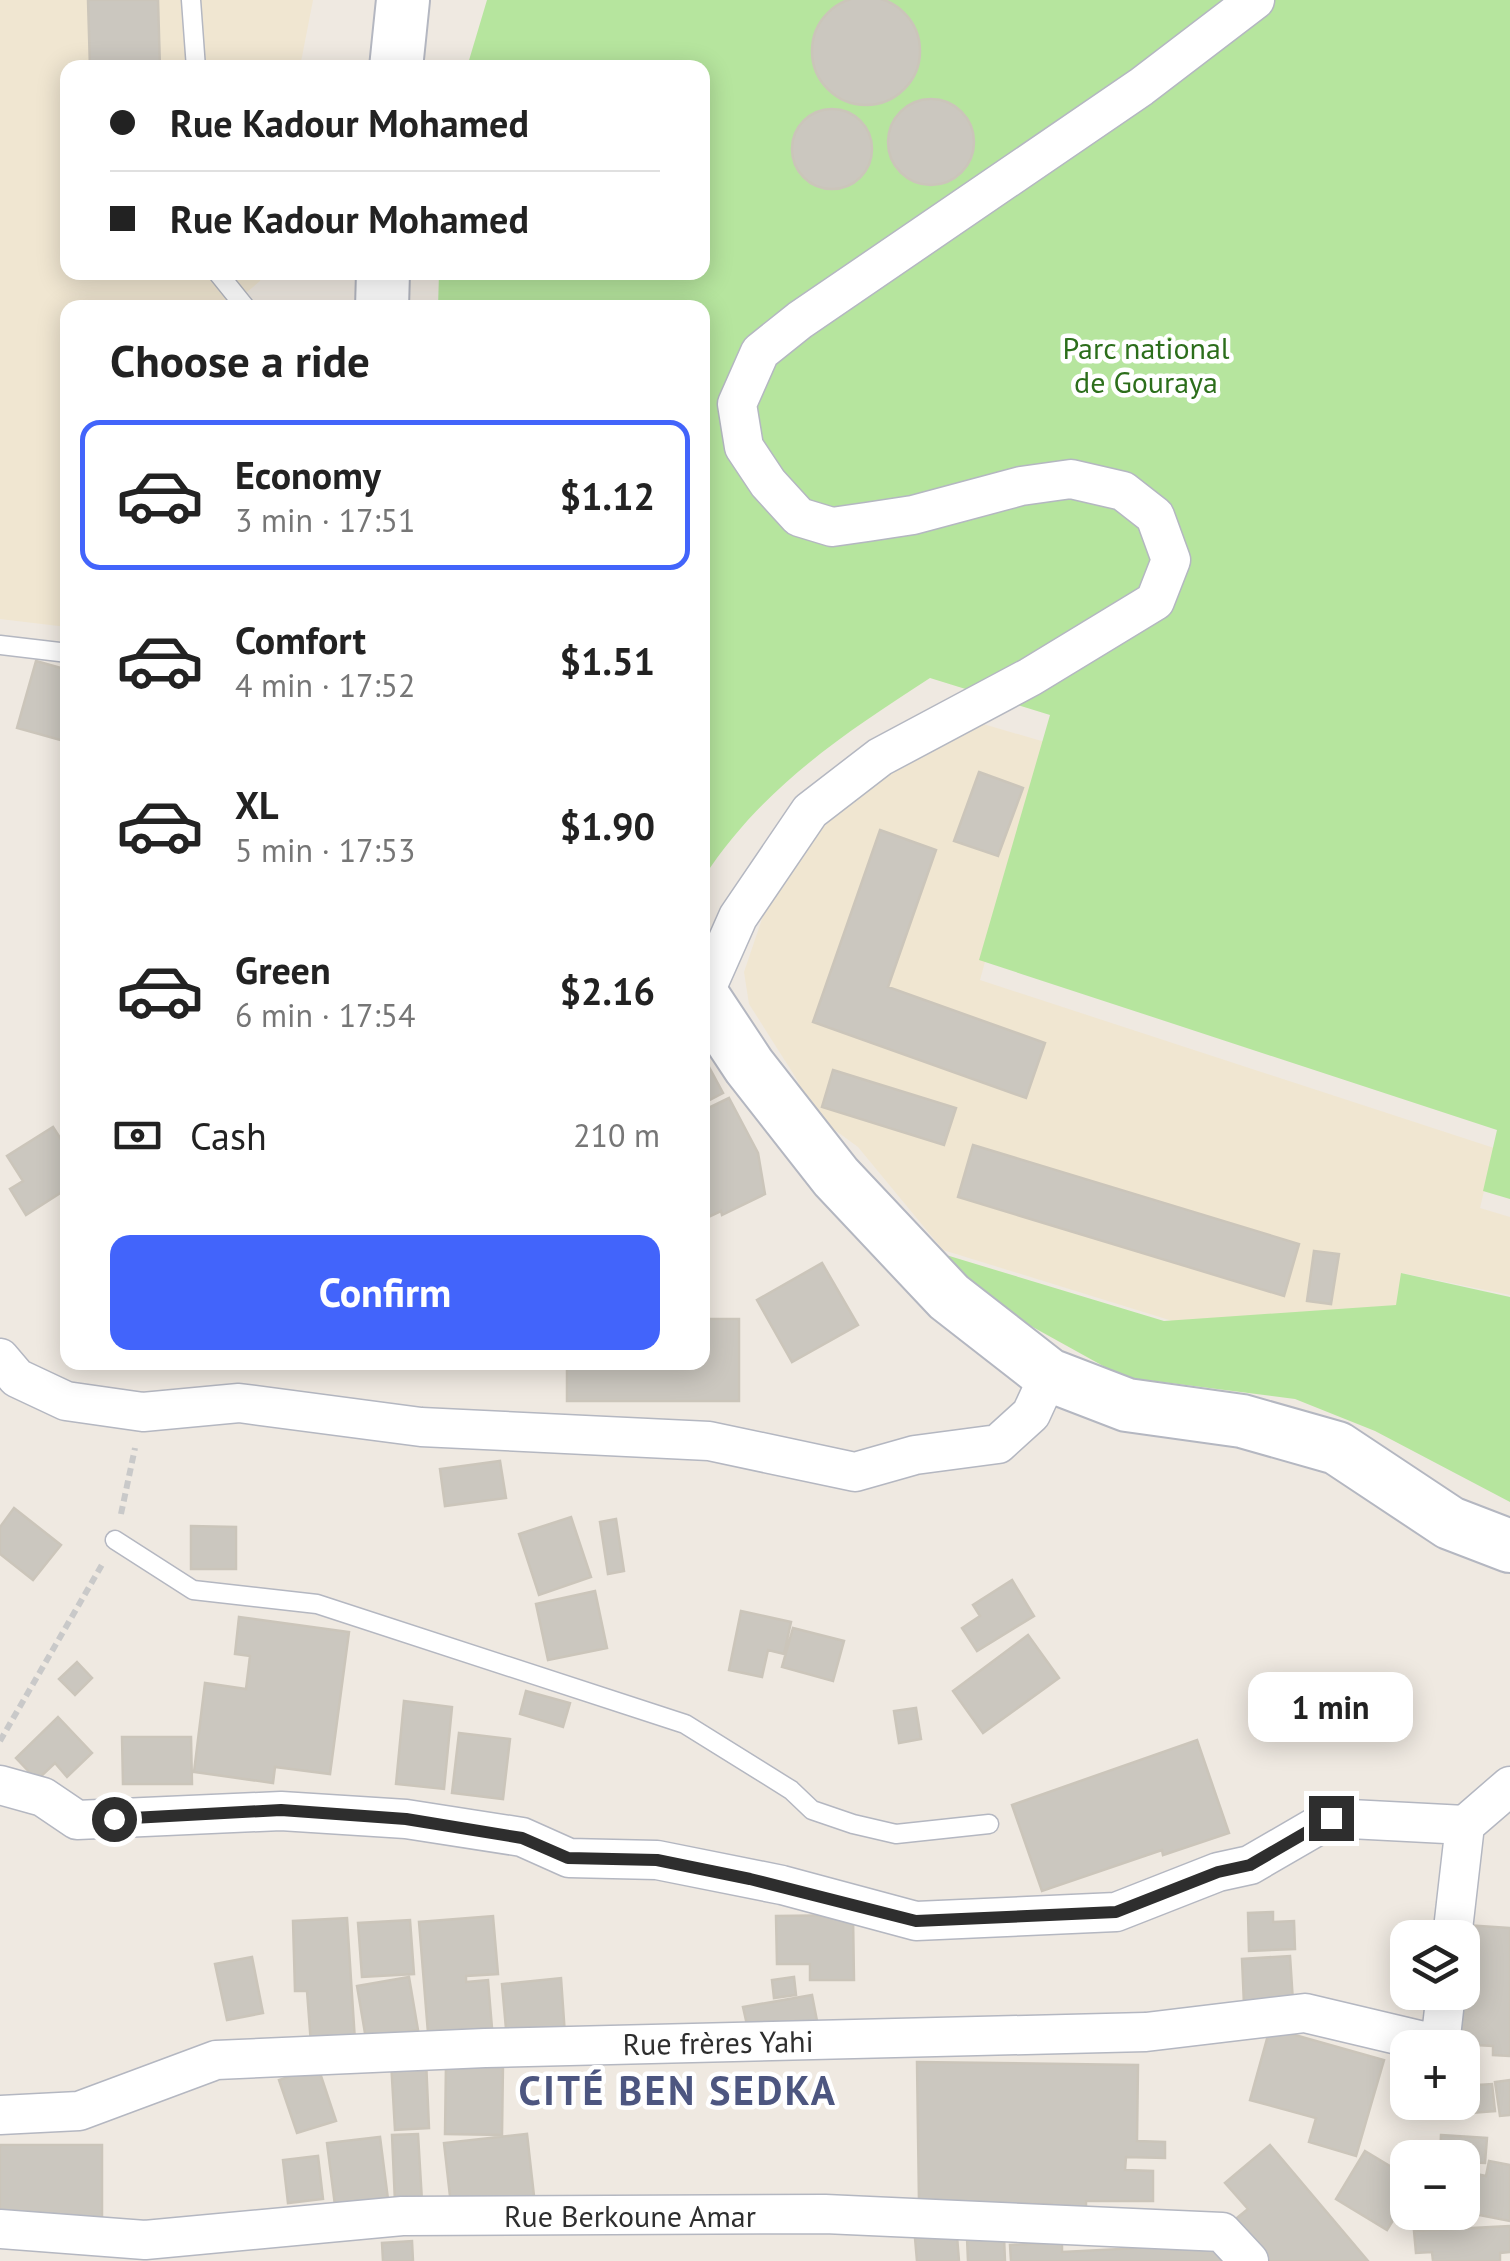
<!DOCTYPE html>
<meta charset="utf-8">
<style>
:root{--surface:#fff;--page:#f6f6f6;--text:#222;--muted:#767676;--line:#e0e0e0;--accent:#4264fb}
body{margin:0;font-family:"PT Sans",sans-serif;background:var(--page);color:var(--text);height:100vh;display:flex;flex-direction:column;font-size:38px;white-space:nowrap}
*{box-sizing:border-box;margin:0}
p{font-size:32px;color:var(--muted)}
.icon{flex:none;width:55px;height:55px;fill:none;stroke:currentColor;stroke-width:2;stroke-linecap:round;stroke-linejoin:round}
.map{position:relative;flex:1;overflow:hidden}
.sheet{position:absolute;left:60px;top:300px;width:650px;height:1070px;display:flex;flex-direction:column;background:var(--surface);border-radius:20px;box-shadow:0 5px 25px #0003}
.sheet>*{flex:none}
.top-card{position:absolute;left:60px;top:60px;width:650px;height:220px;border-radius:20px;box-shadow:0 5px 25px #0003;display:grid;align-content:center;height:220px;padding:0 50px;background:var(--surface)}
.buttons{position:absolute;left:1390px;top:1920px;display:grid;gap:20px}
.buttons a{display:grid;place-items:center;width:90px;height:90px;border-radius:20px;background:var(--surface);box-shadow:0 5px 25px #0003;font-size:50px}
.end{position:absolute;width:45px;height:45px;margin:-22px;border:12px solid #2e2e2e;background:#fff;box-shadow:0 0 0 5px #fff}
.from{border-radius:50%}
.bubble{position:absolute;height:70px;border-radius:20px;background:var(--surface);box-shadow:0 5px 25px #0003;font-size:32px;font-weight:700;line-height:70px;text-align:center}
.top-card b{display:flex;align-items:center;gap:35px;height:95px;font-size:38px}
.top-card b+b{border-top:2px solid var(--line)}
.top-card i{width:25px;height:25px;background:var(--text)}
ul{padding:0;list-style:none}
li{display:flex;align-items:center;gap:30px;height:150px;margin:0 20px 15px;padding:0 30px;border:5px solid transparent;border-radius:20px}
li div{flex:1}
li b{display:block;font-size:38px}
li em{font-style:normal;font-weight:700}
li.selected{border-color:var(--accent)}
li>.icon{width:90px;height:90px;stroke-width:1.5}
h2{padding:0 50px;font-size:45px;line-height:120px}
.pay{display:flex;align-items:center;gap:25px;height:110px;padding:0 50px;font-size:38px}
.pay p{margin-inline-start:auto}
.cta{display:flex;gap:20px;margin-top:auto;padding:20px 50px}
.cta a{flex:1;height:115px;border-radius:20px;background:var(--accent);color:#fff;font-size:40px;font-weight:700;line-height:115px;text-align:center}
.map>svg:first-child{display:block}
.education{fill:#f0e6d1}
.green{fill:#b6e59e}
.building{fill:#cbc7bf;stroke:#cbc5ba;stroke-width:2.5}
.lines{fill:none;stroke-linecap:round;stroke-linejoin:round}
.lane-casing{stroke:#b4b7c1;stroke-width:21}
.street-casing{stroke:#b4b7c1;stroke-width:41}
.secondary-casing{stroke:#b4b7c1;stroke-width:56}
.path{stroke:#c9c9c9;stroke-width:6;stroke-dasharray:8 5;stroke-linecap:butt}
.lane{stroke:#fff;stroke-width:18}
.street{stroke:#fff;stroke-width:38}
.secondary{stroke:#fff;stroke-width:52}
.route{stroke:#2e2e2e;stroke-width:12}
.labels{text-anchor:middle;dominant-baseline:central;stroke-width:9;stroke-linejoin:round;paint-order:stroke}
.park-label{font-size:30px;fill:#2c6e1b;stroke:#fff}
.street-label{font-size:30px;fill:#2e2e2e;stroke:#fff}
.district-label{font-size:40px;font-weight:bold;letter-spacing:2.5px;fill:#4d5680;stroke:#fff}
</style>
<div class="map">
<svg width="1510" height="2261" viewBox="0 0 1510 2261">
<rect width="100%" height="100%" fill="#efe9e1"/>
<path class="education" d="M0,0H313L300,67L68,68V272L262,273L260,281L240,298L243,307L68,308L67,627L0,619Z
M973,721L1045,742L980,980L1494,1148L1480,1208L1510,1217V1295L1402,1273L1397,1305L1179,1323L943,1250L858,1147L813,1114L796,1078L749,1004L744,972L764,913L803,846L862,791Z"/>
<path class="green" d="M487,0H1510V1199L1483,1191L1497,1130L979,960L1050,715L930,678C842,735 762,788 704,877L702,308H438L439,273L702,272V68L467,67Z
M946,1255L1164,1321L1396,1305L1401,1273L1510,1297V1502L1375,1431L1295,1399L1123,1377L991,1304Z"/>
<path class="building" d="M812 51a54 54 0 1 1 108 0a54 54 0 1 1-108 0Z
M88,0H158L160,68H90Z
M888 142a43 43 0 1 1 86 0a43 43 0 1 1-86 0Z
M792 149a40 40 0 1 1 80 0a40 40 0 1 1-80 0Z
M36,661L68,670V742L17,728Z
M979,772L1023,788L998,856L954,841Z
M880,830L936,850L888,987L1045,1043L1026,1098L813,1022Z
M702,1054L723,1093L702,1104Z
M833,1070L956,1108L944,1145L822,1107Z
M729,1098L758,1153L765,1194L722,1215L721,1211L702,1220V1111Z
M53,1127L68,1150V1188L26,1215L10,1189L23,1181L7,1156Z
M973,1145L1299,1244L1284,1296L958,1197Z
M1314,1251L1339,1254L1331,1304L1307,1301Z
M822,1263L858,1325L792,1362L757,1300Z
M702,1319H739V1401H567V1362H702Z
M500,1461L506,1498L445,1506L440,1469Z
M14,1508L61,1545L33,1580L0,1554V1527Z
M571,1517L591,1577L539,1595L519,1534Z
M616,1519L624,1571L608,1574L600,1522Z
M191,1526L236,1527V1569H191Z
M1012,1580L1034,1616L977,1651L962,1628L980,1616L973,1605Z
M595,1591L607,1648L548,1660L536,1604Z
M741,1611L791,1622L784,1654L768,1650L762,1677L729,1670Z
M239,1617L349,1632L330,1774L275,1767L273,1783L194,1772L205,1683L246,1689L250,1656L235,1654Z
M793,1628L844,1641L833,1681L782,1667Z
M1028,1635L1059,1678L983,1733L953,1691Z
M77,1662L92,1678L75,1695L59,1679Z
M526,1691L570,1703L563,1727L520,1714Z
M404,1701L452,1707L444,1789L396,1784Z
M916,1708L921,1739L899,1743L894,1711Z
M58,1717L92,1753L67,1777L55,1763L37,1780L16,1758Z
M459,1733L510,1739L503,1799L452,1793Z
M122,1737H191L192,1784H123Z
M1197,1740L1229,1833L1163,1855L1162,1850L1042,1891L1012,1805Z
M1273,1912V1922L1294,1921L1295,1949L1249,1951L1248,1913Z
M853,1915L854,1980H810V1964H777L776,1916Z
M493,1916L498,1974L466,1976V1982L488,1980L492,2028L428,2033L419,1922Z
M347,1918L355,2041L311,2044L307,1991H295L293,1921Z
M410,1920L414,1974L362,1977L358,1923Z
M1465,1925L1510,1928V2056L1493,2055V2046L1458,2044Z
M1290,1956L1293,2002L1244,2005L1242,1959Z
M252,1957L263,2013L227,2020L215,1964Z
M409,1977L418,2030L366,2039L357,1986Z
M794,1977L796,1995L774,1998L772,1980Z
M561,1978L565,2035L507,2040L502,1984Z
M812,1995L818,2026L750,2038L743,2007Z
M1270,2028L1384,2060L1356,2156L1309,2142L1316,2118L1250,2100Z
M426,2060L429,2128L395,2130L391,2061Z
M917,2062L1138,2065L1137,2141L1165,2142V2158L1126,2157L1125,2170L1153,2171V2201H1086V2208L1052,2207V2204L919,2202Z
M446,2064H503L502,2135L445,2134Z
M318,2067L336,2121L297,2133L279,2080Z
M1510,2080V2115L1500,2116L1495,2082Z
M1492,2084L1495,2111L1458,2114L1457,2102H1462V2086Z
M418,2134L422,2201L395,2202L392,2135Z
M527,2134L534,2196L451,2205L444,2143Z
M1441,2135L1487,2138L1485,2163L1462,2162V2158H1440Z
M380,2137L389,2207L336,2213L327,2143Z
M0,2145H102V2219H0Z
M1270,2145L1368,2261H1265L1232,2222L1248,2209L1225,2183Z
M1365,2151L1408,2177V2196L1387,2230L1336,2199Z
M318,2156L323,2199L288,2203L283,2160Z
M1489,2161L1510,2165V2221L1469,2213L1470,2208L1462,2207V2171L1486,2176Z
M1510,2226V2252L1500,2253V2261H1433L1432,2252L1416,2253L1414,2231Z
M957,2236L959,2261H917L915,2238Z
M1004,2237L1005,2261H968L967,2238Z
M412,2241L413,2261H383L382,2243Z
M1062,2242V2252L1218,2244L1231,2261H1011L1010,2245Z"/>
<g class="lines">
<defs>
<path id="lane" d="M191,0L196,68
M217,272L246,308
M0,645L68,653
M115,1540L193,1590L317,1604L685,1724L791,1790L812,1810L853,1824L896,1834L989,1824"/>
<path id="street" d="M703,996L738,917L810,811L880,757L1030,677L1155,601L1171,560L1155,516L1123,491L1071,479L1021,486L913,515L867,522L832,527L799,517L768,483L744,447L737,404L760,352L800,320L1141,87L1255,0
M0,1358L17,1378L66,1401L143,1412L239,1403L421,1427L709,1441L855,1472L915,1455L998,1444L1031,1414L1049,1375
M0,1785L43,1797L77,1820L281,1811L406,1819L522,1837L569,1858L657,1860L782,1885L916,1921L1116,1912L1218,1872L1250,1865L1331,1818L1465,1825L1510,1786
M1452,1938L1465,1825
M0,2115L79,2111L216,2060L485,2048L1146,2032L1305,2013L1440,2045L1446,1992
M0,2229L145,2240L402,2216L825,2214L1222,2232L1249,2261"/>
<path id="secondary" d="M396,68L403,0
M382,308L383,272
M702,995L749,1066L836,1177L949,1297L1049,1375L1127,1405L1242,1421L1337,1448L1450,1523L1510,1546"/>
</defs>
<use href="#lane" class="lane-casing"/>
<use href="#street" class="street-casing"/>
<use href="#secondary" class="secondary-casing"/>
<path class="path" d="M121,1514L135,1448
M0,1741L103,1563"/>
<use href="#lane" class="lane"/>
<use href="#street" class="street"/>
<use href="#secondary" class="secondary"/>
</g>
<g class="lines">
<path class="route" d="M114,1819L281,1810L406,1819L522,1838L568,1858L657,1860L750,1879L916,1921L1116,1912L1218,1872L1250,1865L1331,1818"/>
</g>
<g class="labels">
<g class="park-label">
<text x="1146" y="347">Parc national<tspan x="1146" dy="34">de Gouraya</tspan></text>
</g>
<g class="street-label">
<text transform="translate(718 2042) rotate(-1)">Rue frères Yahi</text>
<text x="630" y="2215">Rue Berkoune Amar</text>
</g>
<g class="district-label">
<text x="678" y="2090">CITÉ BEN SEDKA</text>
</g>
</g>
</svg>
<div class="buttons">
<a><svg class="icon" aria-label="layers" viewBox="0 0 24 24"><path d="M12 4l9 5-9 5-9-5zM3 14l9 5 9-5"/></svg></a>
<a>+</a>
<a>−</a>
</div>
<i class="end from" style="left:114px;top:1819px"></i>
<i class="end" style="left:1331px;top:1818px"></i>
<div class="bubble" style="left:1248px;top:1672px;width:165px">1 min</div>
<div class="top-card">
<b><i class="from"></i>Rue Kadour Mohamed</b>
<b><i></i>Rue Kadour Mohamed</b>
</div>
<section class="sheet">
<h2>Choose a ride</h2>
<ul>
<li class="selected"><svg class="icon" aria-label="car" viewBox="0 0 24 24"><path d="M5 17H2v-5l4-1 3-4h7l3 4 3 1v5h-3M9 17h6M6 11h13"/><circle cx="7" cy="17" r="2"/><circle cx="17" cy="17" r="2"/></svg><div><b>Economy</b><p>3 min · 17:51</p></div><em>$1.12</em></li>
<li><svg class="icon" aria-label="car" viewBox="0 0 24 24"><path d="M5 17H2v-5l4-1 3-4h7l3 4 3 1v5h-3M9 17h6M6 11h13"/><circle cx="7" cy="17" r="2"/><circle cx="17" cy="17" r="2"/></svg><div><b>Comfort</b><p>4 min · 17:52</p></div><em>$1.51</em></li>
<li><svg class="icon" aria-label="car" viewBox="0 0 24 24"><path d="M5 17H2v-5l4-1 3-4h7l3 4 3 1v5h-3M9 17h6M6 11h13"/><circle cx="7" cy="17" r="2"/><circle cx="17" cy="17" r="2"/></svg><div><b>XL</b><p>5 min · 17:53</p></div><em>$1.90</em></li>
<li><svg class="icon" aria-label="car" viewBox="0 0 24 24"><path d="M5 17H2v-5l4-1 3-4h7l3 4 3 1v5h-3M9 17h6M6 11h13"/><circle cx="7" cy="17" r="2"/><circle cx="17" cy="17" r="2"/></svg><div><b>Green</b><p>6 min · 17:54</p></div><em>$2.16</em></li>
</ul>
<div class="pay"><svg class="icon" aria-label="cash" viewBox="0 0 24 24"><path d="M3 7h18v10H3z"/><circle cx="12" cy="12" r="2"/></svg>Cash<p>210 m</p></div>
<div class="cta"><a>Confirm</a></div>
</section>
</div>
